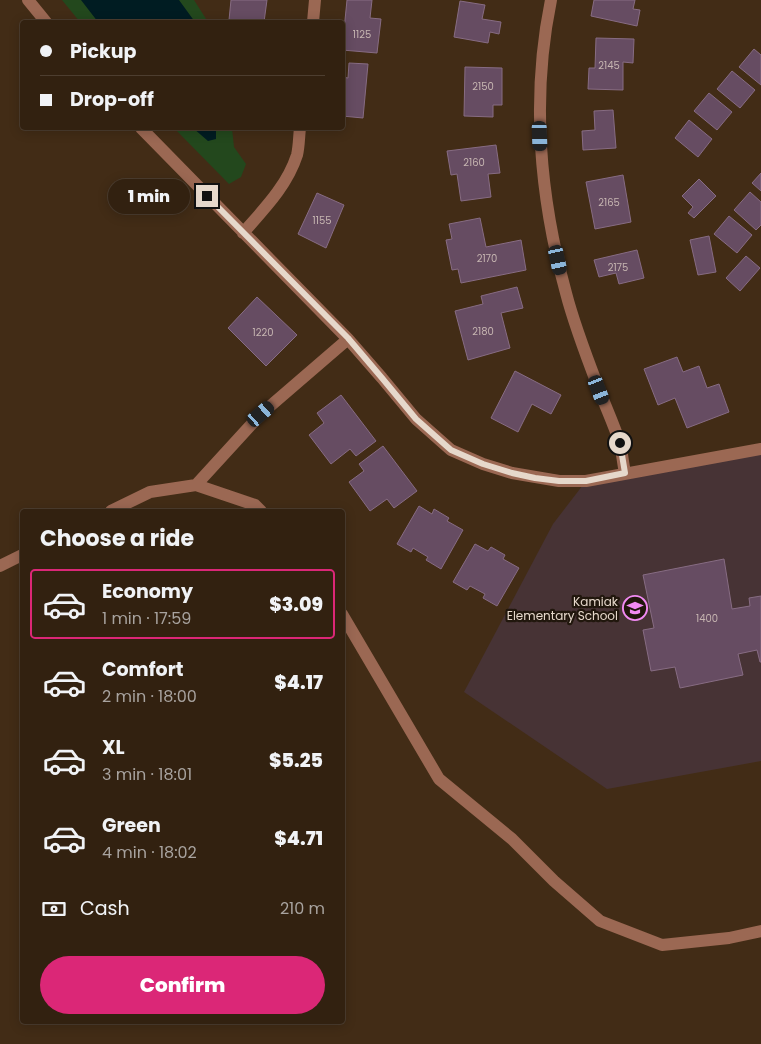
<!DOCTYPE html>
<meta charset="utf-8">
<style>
:root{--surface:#322110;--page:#3d2e1e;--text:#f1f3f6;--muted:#a8a39f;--line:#4d3e30;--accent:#db2777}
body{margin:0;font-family:Poppins,sans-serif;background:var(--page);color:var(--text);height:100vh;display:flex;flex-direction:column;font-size:19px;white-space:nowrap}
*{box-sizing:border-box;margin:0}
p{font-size:16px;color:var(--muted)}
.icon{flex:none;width:28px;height:28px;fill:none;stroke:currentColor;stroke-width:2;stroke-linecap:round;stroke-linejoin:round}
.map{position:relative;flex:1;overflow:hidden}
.details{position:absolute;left:20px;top:509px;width:325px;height:515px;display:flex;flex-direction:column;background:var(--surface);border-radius:5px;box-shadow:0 2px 12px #0003,0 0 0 1px var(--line)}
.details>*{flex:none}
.top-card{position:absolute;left:20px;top:20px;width:325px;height:110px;border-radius:5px;box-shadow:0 2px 12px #0003,0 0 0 1px var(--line);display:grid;align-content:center;height:110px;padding:0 20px;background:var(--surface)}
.end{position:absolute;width:22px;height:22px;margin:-11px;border:6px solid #e6d8cb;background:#111;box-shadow:0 0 0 2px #111}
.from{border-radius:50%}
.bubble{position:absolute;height:35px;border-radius:18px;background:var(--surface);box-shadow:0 2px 12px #0003,0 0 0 1px var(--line);font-size:16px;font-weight:800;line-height:35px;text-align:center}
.car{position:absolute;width:15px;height:30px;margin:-15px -8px;border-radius:6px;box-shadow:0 0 4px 1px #0007;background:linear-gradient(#222 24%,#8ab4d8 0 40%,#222 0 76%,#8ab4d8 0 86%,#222 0)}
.top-card b{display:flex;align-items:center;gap:18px;height:48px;font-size:19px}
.top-card b+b{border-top:1px solid var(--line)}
.top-card i{width:12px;height:12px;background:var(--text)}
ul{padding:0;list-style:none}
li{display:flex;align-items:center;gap:15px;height:70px;margin:0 10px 8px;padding:0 10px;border:2px solid transparent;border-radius:5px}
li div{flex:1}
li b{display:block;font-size:19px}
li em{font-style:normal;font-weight:800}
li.selected{border-color:var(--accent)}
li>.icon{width:45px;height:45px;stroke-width:1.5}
h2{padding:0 20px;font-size:22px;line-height:60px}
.pay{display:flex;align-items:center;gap:12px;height:55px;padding:0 20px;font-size:19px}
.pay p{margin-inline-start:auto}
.action{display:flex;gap:10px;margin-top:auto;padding:10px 20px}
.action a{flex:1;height:58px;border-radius:30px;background:var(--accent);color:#fff;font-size:20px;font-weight:800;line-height:58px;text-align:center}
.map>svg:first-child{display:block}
.education{fill:#473335}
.green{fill:#23481d}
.water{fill:#001c22}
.building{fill:#664c62;stroke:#876c83}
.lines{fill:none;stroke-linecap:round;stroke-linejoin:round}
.minor{stroke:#9b6853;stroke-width:12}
.route{stroke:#e6d8cb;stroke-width:6}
.labels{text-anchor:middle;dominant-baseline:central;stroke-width:4.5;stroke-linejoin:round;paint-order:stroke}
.number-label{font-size:10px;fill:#c6b5b1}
.poi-label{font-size:12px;fill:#e6d8cb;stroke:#21170d;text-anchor:end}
</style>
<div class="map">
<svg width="761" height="1044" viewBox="0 0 761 1044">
<rect width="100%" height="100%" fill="#422c16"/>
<path class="education" d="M761,449V761L607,789L464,692L553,524L586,481Z"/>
<path class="green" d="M62,0H194L208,22H80Z
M174,128H232L234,147L246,164L241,177L229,184Z"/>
<path class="water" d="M81,0H179L195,22H98Z
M193,128H216V139L208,141Z"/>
<path class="building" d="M231,0H267L264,22L229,20Z
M347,0H372L370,18L381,19L377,53L342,50Z
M594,0H635L633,9L640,10L637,26L591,16Z
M460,1L485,5L482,19L501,22L499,34L490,32L488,43L454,37Z
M596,38L634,39L633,63L623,62V90L588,89L589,68H595Z
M754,49L761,55V85L739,67Z
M349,63L368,64L363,118L342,116V77L348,78Z
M465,67L502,68V105H493V117L464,116Z
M732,71L755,90L740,108L717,89Z
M709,93L732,112L717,130L694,111Z
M613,110L616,148L583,150L582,131L595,130L594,111Z
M689,120L712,139L698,157L675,138Z
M496,145L500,173L488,174L491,197L461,201L457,174L451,175L447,151Z
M761,173V191L752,183Z
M623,175L631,222L595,229L586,182Z
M699,179L716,196L694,218L688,213L693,207L682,196Z
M750,192L761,202V225L756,230L734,210Z
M317,193L344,205L326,248L298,234Z
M729,216L752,235L737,253L714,234Z
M480,218L486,247L521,240L526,270L461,283L458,269L452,270L446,240L452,239L449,224Z
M709,236L716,272L698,275L690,240Z
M637,250L644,278L619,284L616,273L599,277L594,260Z
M746,256L760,268L740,291L726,278Z
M517,287L523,308L501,313L510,348L468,360L455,311L483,304L481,296Z
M257,297L297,335L266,366L228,328Z
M677,357L683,372L699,366L707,388L719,384L729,412L687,428L675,398L658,405L644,369Z
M515,371L561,395L551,414L532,404L518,432L491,418Z
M341,395L376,441L356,456L350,449L331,464L309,435L324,423L317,413Z
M383,446L417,491L394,508L387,499L370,511L349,482L364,471L359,464Z
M419,506L432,514L434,509L449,518L447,521L463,530L441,569L426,560L428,557L413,548L411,552L397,544Z
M475,544L488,551L491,547L505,555L503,559L519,568L497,606L483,598L485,594L470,586L467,590L453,582Z
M724,559L732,609L750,606L749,598L761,596V662H760L757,650L738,654L743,675L680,688L675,667L651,671L643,630L654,628L643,575Z"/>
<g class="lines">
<path class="minor" d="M28,0L46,22
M551,0C531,97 540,198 566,293C575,328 589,363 602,397C608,412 615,428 620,443C622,453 623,463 625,473
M313,22L315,0
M141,128L348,339L382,378L416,419L451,450L483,464L512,473L559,481H586L761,449
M243,233C264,209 287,186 297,155C299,147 299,136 300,128
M196,485L261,414L348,339
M111,511L150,492L196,485L255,505L261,511
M0,566L22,555
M342,614L439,779L512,839L554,881L600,921L662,945L729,938L761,931"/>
</g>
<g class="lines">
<path class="route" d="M207,196L348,338L382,378L416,419L451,450L483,464L512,473L535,478L559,481H586L625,473L620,443"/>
</g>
<defs>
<symbol id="school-ring" viewBox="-11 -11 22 22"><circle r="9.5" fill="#21170d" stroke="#f28af3" stroke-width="1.5"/><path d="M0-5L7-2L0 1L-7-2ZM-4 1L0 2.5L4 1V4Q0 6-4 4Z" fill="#f28af3"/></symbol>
</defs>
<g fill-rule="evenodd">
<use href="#school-ring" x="621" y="594" width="28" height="28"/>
</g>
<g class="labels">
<g class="number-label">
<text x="362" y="34">1125</text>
<text x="609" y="65">2145</text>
<text x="483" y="86">2150</text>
<text x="474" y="162">2160</text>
<text x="609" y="202">2165</text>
<text x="322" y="220">1155</text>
<text x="487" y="258">2170</text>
<text x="618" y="267">2175</text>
<text x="483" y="331">2180</text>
<text x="263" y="332">1220</text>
<text x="707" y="618">1400</text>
</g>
<g class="poi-label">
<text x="618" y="601">Kamiak<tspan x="618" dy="14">Elementary School</tspan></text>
</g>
</g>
</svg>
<i class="end from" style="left:620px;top:443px"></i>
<i class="end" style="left:207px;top:196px"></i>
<div class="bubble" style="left:108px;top:179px;width:82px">1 min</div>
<i class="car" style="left:540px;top:136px;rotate:178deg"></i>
<i class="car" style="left:558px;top:260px;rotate:168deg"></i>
<i class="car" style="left:599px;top:390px;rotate:159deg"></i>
<i class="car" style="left:261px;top:414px;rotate:49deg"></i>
<div class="top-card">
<b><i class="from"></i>Pickup</b>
<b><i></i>Drop-off</b>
</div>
<section class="details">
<h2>Choose a ride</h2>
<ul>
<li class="selected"><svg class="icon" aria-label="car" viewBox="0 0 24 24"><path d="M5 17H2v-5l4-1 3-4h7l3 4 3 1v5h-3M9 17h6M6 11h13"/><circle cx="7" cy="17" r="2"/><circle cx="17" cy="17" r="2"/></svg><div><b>Economy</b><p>1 min · 17:59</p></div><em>$3.09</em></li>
<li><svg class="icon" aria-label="car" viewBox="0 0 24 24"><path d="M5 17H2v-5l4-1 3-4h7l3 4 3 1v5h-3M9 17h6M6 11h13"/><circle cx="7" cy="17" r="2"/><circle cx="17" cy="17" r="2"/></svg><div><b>Comfort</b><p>2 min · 18:00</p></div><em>$4.17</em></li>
<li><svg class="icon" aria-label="car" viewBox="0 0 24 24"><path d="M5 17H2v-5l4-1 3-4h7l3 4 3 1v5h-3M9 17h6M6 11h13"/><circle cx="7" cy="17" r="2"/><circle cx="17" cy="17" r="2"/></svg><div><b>XL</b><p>3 min · 18:01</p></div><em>$5.25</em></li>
<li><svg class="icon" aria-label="car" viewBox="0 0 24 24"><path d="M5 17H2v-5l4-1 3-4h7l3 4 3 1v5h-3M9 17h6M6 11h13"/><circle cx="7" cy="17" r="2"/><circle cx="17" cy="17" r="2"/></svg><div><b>Green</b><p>4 min · 18:02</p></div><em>$4.71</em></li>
</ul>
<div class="pay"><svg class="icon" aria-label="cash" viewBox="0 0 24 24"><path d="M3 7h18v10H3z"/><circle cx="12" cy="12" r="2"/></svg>Cash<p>210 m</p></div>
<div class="action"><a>Confirm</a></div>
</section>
</div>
